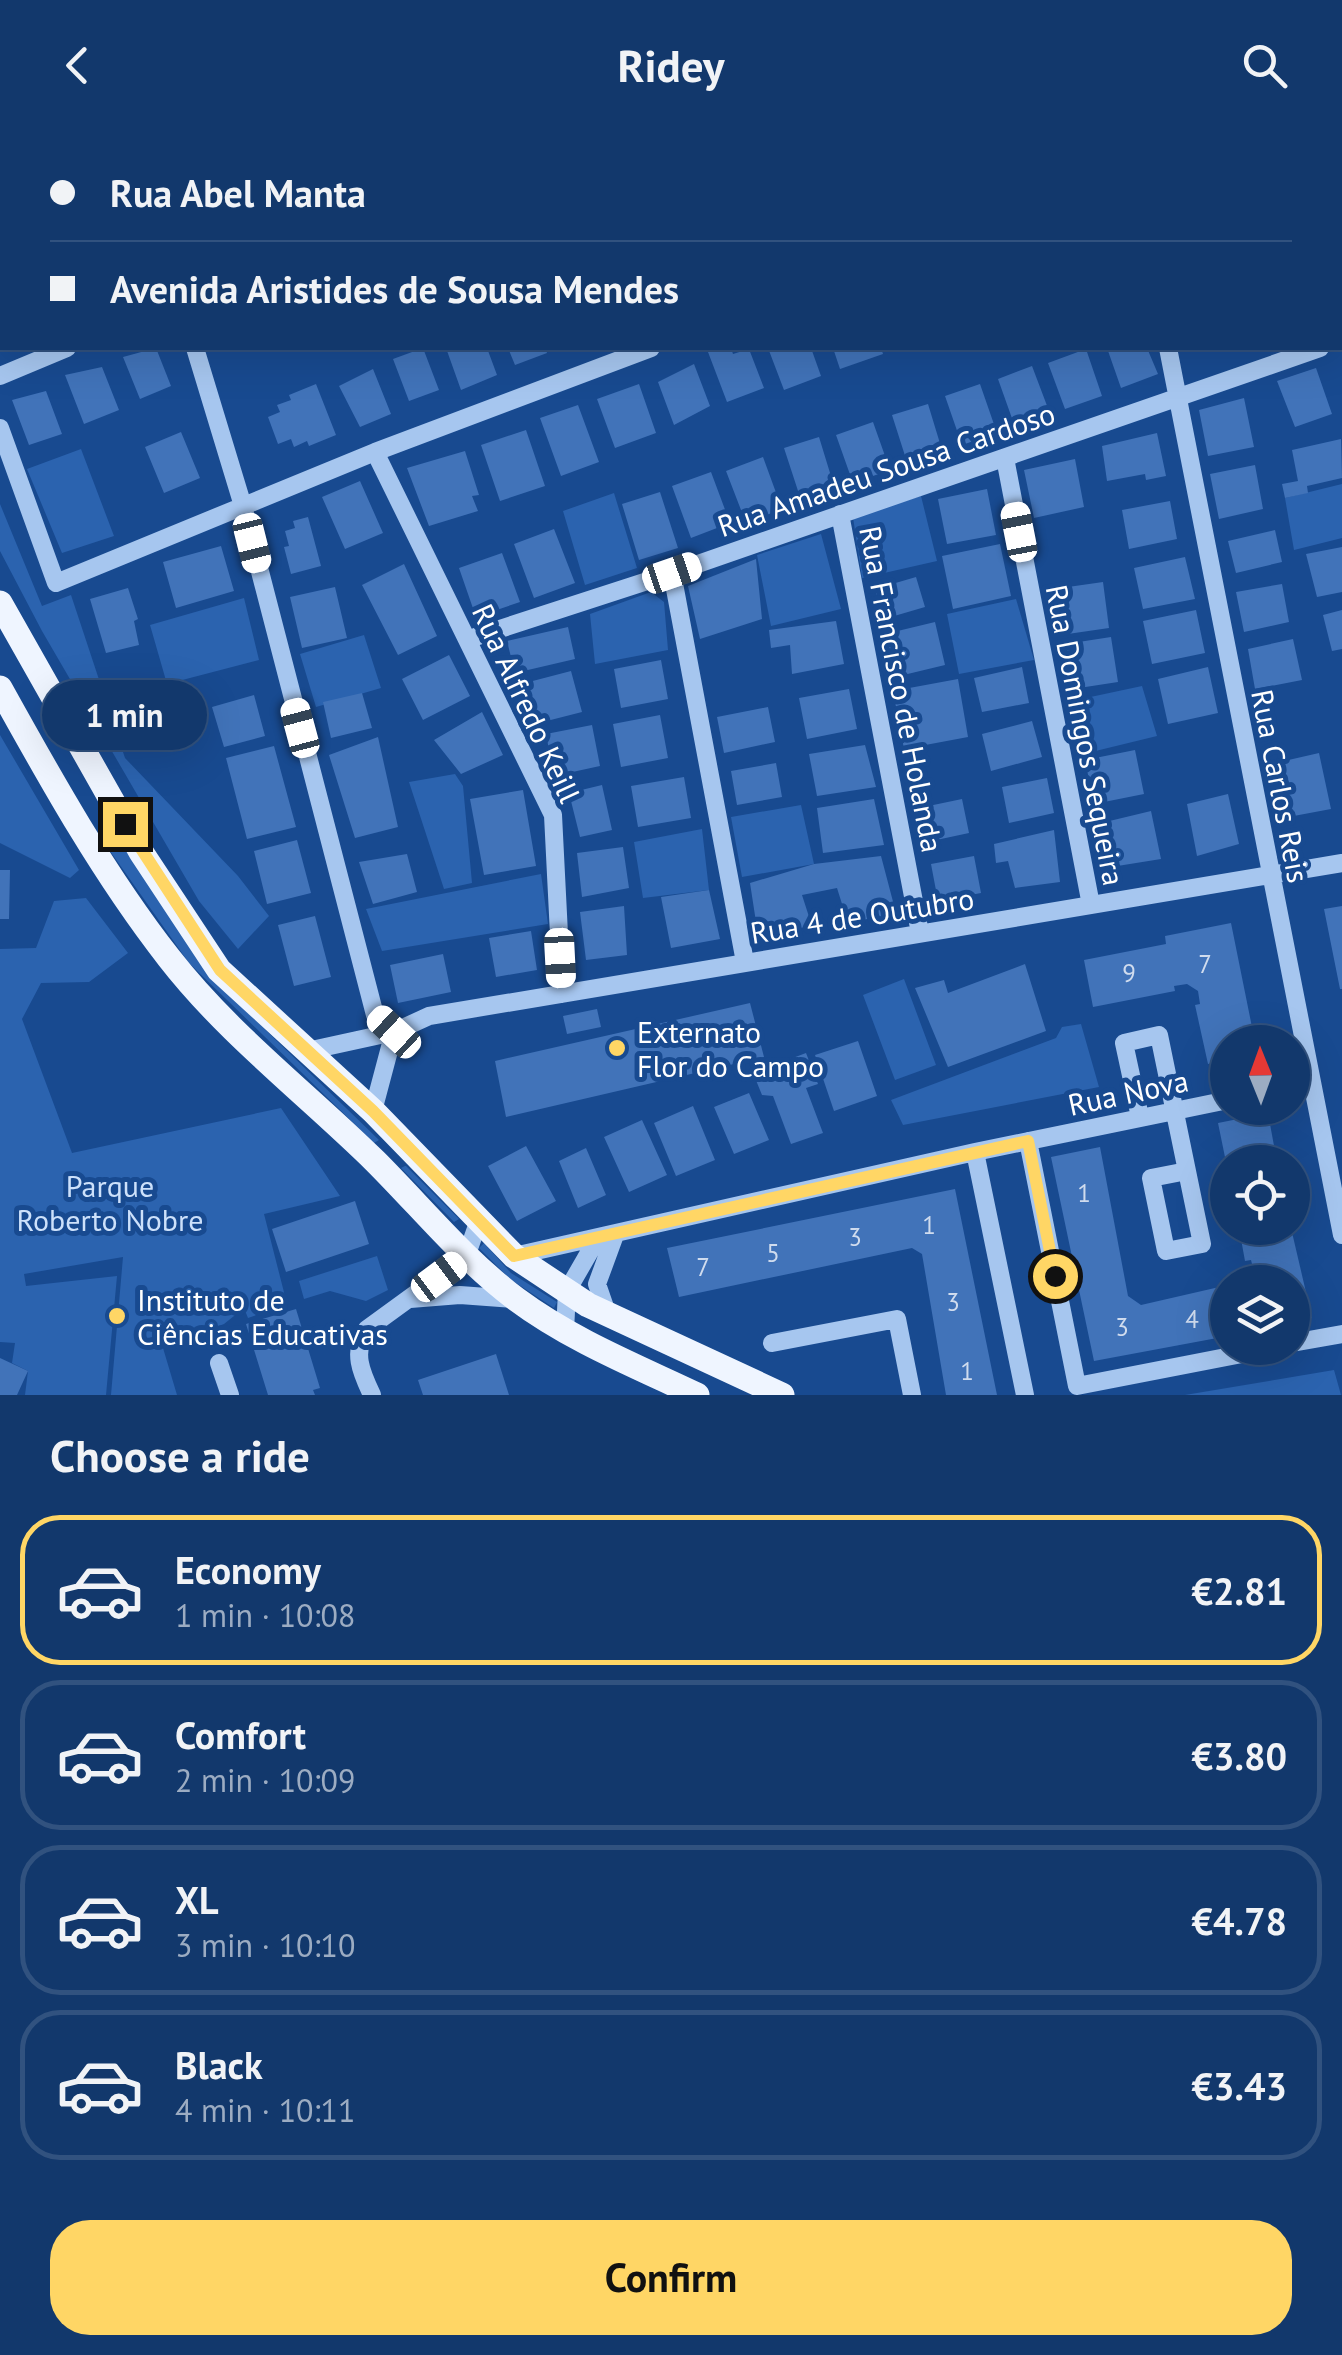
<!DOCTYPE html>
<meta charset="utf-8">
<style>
:root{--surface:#12386c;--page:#1b3f72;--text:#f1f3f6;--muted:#9cacc2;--line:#31527f;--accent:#ffd665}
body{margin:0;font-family:"PT Sans",sans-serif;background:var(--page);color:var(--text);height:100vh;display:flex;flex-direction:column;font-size:38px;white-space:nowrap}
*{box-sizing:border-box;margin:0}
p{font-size:32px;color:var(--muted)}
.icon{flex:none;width:55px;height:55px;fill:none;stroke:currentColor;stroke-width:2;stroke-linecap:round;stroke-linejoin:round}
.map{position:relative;height:1265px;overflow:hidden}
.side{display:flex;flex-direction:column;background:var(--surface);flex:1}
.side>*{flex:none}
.hud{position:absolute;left:0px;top:0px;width:1342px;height:220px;box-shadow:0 10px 40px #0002,0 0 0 2px var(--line);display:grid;align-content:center;height:220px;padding:0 50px;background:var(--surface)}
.needle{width:65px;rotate:359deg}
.fabs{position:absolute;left:1210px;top:895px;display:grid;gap:20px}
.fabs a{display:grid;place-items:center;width:100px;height:100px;border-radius:50%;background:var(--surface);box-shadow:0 10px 40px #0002,0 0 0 2px var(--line);font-size:50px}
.end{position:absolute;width:45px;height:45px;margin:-22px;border:12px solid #ffd665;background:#111;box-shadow:0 0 0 5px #111}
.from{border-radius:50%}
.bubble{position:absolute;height:70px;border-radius:35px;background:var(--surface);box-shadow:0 10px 40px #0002,0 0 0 2px var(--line);font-size:32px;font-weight:700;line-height:70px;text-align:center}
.car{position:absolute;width:30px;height:60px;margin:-30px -15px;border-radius:12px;box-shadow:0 0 8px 2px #0007;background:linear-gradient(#fff 24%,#345 0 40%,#fff 0 76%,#345 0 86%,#fff 0)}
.hud b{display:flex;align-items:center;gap:35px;height:95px;font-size:38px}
.hud b+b{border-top:2px solid var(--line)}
.hud i{width:25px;height:25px;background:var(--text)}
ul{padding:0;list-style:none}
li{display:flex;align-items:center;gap:30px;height:150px;margin:0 20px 15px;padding:0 30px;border:5px solid var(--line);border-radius:40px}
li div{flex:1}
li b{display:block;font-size:38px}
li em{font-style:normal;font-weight:700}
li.selected{border-color:var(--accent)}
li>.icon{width:90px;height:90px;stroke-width:1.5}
h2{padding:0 50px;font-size:45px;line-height:120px}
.action{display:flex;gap:20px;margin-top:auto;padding:20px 50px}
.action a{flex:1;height:115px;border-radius:40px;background:var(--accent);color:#111;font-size:40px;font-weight:700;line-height:115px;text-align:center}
header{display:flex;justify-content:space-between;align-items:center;height:130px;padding:0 50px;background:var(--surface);font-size:45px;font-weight:700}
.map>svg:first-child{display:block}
.green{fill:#2b63af}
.building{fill:#4173b9}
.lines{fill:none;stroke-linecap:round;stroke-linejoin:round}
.minor{stroke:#a6c6ef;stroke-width:18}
.major{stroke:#eff5ff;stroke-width:25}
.route{stroke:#ffd665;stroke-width:12}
.poi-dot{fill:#ffd665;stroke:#184a90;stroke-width:4}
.labels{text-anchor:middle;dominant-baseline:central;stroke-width:10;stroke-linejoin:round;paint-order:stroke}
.number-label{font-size:25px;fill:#d0dcee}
.street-label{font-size:30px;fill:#fff;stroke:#184a90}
.poi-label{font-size:30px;fill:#fff;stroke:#184a90;text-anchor:start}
.park-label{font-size:30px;fill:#cde1fb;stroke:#184a90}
</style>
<header><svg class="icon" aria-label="back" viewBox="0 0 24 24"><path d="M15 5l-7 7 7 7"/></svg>Ridey<svg class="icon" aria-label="search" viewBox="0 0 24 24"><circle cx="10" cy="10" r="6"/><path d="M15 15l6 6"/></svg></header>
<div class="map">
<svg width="1342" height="1265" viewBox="0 0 1342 1265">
<rect width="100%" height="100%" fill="#184a90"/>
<path class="green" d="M81,319L114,406L62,423L27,339Z
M1342,354V408L1294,420L1285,368Z
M614,363L637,438L585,455L563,381Z
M921,366L937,431L862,448L853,387Z
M0,374L42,476L71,465L125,628L238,746L269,786L238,819L199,771L42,501L0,421Z
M821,404L841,479L771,496L757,425Z
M651,462L664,472L668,520L595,534L590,484Z
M244,468L259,530L167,554L150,495Z
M1016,469L1034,530L959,544L947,484Z
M364,505L381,558L316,577L300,524Z
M1142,556L1157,606L1075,626L1067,572Z
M0,605L79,740L70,748L0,713Z
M455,644L463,656L472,753L444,759L409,652Z
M801,675L814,734L742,747L731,687Z
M702,699L709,760L643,768L634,712Z
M122,715L213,849L379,1010L374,1013L189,833L110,721Z
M541,744L548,794L382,821L366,779Z
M86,768L128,823L89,852L41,853L22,889L72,1023L281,978L340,1066L264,1084L287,1174L248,1188L244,1178L224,1194L163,1218L177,1265H111L123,1127L24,1144L26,1156L117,1146L106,1265H25L28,1241L12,1233L15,1213L0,1212V819L36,818L54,771Z
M904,849L936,935L895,950L863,865Z
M1081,894L1099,957L903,995L891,970L1056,908L1062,897Z
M405,1036H406L459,1089L454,1092L401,1038Z
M484,1113L511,1143L557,1172L554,1178L510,1149L479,1118Z
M377,1126L388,1160L366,1171L330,1161L304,1169L299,1151Z
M1334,1240L1341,1265H1185Z"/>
<path class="building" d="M156,218L171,256L140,269L123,227Z
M423,218L439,260L409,271L393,229Z
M446,218H487L497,245L461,260Z
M508,218H545L547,223L515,235Z
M720,218H731L733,224L749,219L764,258L727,272L708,222Z
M768,218H811L821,246L784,260Z
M833,218H881L883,224L840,239Z
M1107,218H1147L1158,244L1121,258Z
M1086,219L1102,266L1065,279L1048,233Z
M694,234L710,276L674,295L658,252Z
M1032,236L1049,281L1014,294L998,249Z
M102,237L119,280L84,294L65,245Z
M1316,238L1332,284L1295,297L1277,251Z
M373,239L391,284L360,297L339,256Z
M316,254L336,305L309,316L307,311L294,317L291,309L278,314L268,287L280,282L277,275L291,270L289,265Z
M639,254L656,303L615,318L597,269Z
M980,254L997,303L962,315L945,266Z
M46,261L62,304L29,315L12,270Z
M1244,268L1254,317L1208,326L1199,280Z
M928,274L942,320L907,332L892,285Z
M578,275L599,332L561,346L540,288Z
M873,292L890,340L853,353L836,305Z
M526,300L545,356L500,371L481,315Z
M181,302L200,348L164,363L145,317Z
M1157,303L1166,346L1146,350L1145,344L1107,351L1102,316Z
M819,307L834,356L800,367L784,318Z
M1341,309L1342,348L1307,356L1308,363L1285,368L1282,354L1298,351L1292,320Z
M465,321L479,365L472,366L478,381L429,396L407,338Z
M763,327L782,379L746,393L726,341Z
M1075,329L1084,377L1034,388L1024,340Z
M1255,335L1263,379L1219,389L1210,344Z
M711,342L730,393L691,408L672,356Z
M360,351L383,403L345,419L322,367Z
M987,359L996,405L947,414L938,369Z
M660,362L678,418L639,430L622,374Z
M1170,371L1177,409L1129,419L1122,380Z
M308,387L321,436L291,444L284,417L289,416L285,401L295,398L293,391Z
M554,399L575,453L534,468L514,414Z
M1275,400L1282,432L1236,443L1228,411Z
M1000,414L1011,466L953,479L942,426Z
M221,416L234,461L176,478L163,432Z
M1342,417V462L1317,467L1306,424Z
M502,423L520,472L476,487L459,438Z
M1185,427L1195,469L1143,479L1134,438Z
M756,429L762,489L700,509L688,456Z
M404,434L437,506L398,525L362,455Z
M916,447L925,477L884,489L875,459Z
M1103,452L1109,498L1054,506L1047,460Z
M1282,454L1289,492L1244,502L1236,462Z
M335,457L347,508L302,518L290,467Z
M128,458L138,489L134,491L139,515L106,523L90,469Z
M1196,480L1205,523L1152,534L1143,491Z
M1342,480V519L1332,521L1323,485Z
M836,491L844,534L792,544L790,515L771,518L769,500Z
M935,492L945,535L891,548L881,505Z
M568,497L575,529L515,543L507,511Z
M1111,507L1118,552L1066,560L1059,515Z
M1293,509L1302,550L1255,559L1248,519Z
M449,525L470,566L423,590L402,549Z
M661,530L668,569L621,578L614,539Z
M1022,537L1029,573L982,582L974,548Z
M1208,537L1218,583L1168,594L1158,549Z
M571,541L582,582L535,594L525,553Z
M958,549L968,607L904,619L893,561Z
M849,559L857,599L807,609L799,568Z
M362,563L372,598L331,608L323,572Z
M254,565L265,606L224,617L212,577Z
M768,577L775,612L724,623L717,587Z
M482,582L503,625L461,644L434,610Z
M660,585L668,628L621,637L613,594Z
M1032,591L1042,627L991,641L982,604Z
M592,595L600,636L554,646L546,604Z
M378,607L398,697L355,708L329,625Z
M865,615L876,657L817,666L809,624Z
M274,616L296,697L247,709L226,628Z
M1135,620L1144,664L1094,674L1085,630Z
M1319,623L1331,679L1283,688L1271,634Z
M776,633L782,667L737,675L731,641Z
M684,647L691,688L638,697L631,656Z
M1047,648L1054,683L1009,693L1002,657Z
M602,655L612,700L580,707L569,663Z
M523,660L536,736L484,745L470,669Z
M1228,664L1239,714L1197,726L1187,674Z
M874,669L884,715L823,723L817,678Z
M962,669L969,703L927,712L919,678Z
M1151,681L1161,729L1105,738L1097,694Z
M1054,700L1060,752L1015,758L1008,731L996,733L994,714Z
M297,710L311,763L267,774L254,721Z
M623,717L629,758L582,767L577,723Z
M407,724L417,762L373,774L359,732Z
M881,726L896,783L848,793L837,758L802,765L812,796L758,805L750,753L814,734Z
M974,726L981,763L938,771L931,734Z
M0,740H10L9,789H0Z
M709,760L720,809L671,818L661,767Z
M624,776L627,825L586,830L580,782Z
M1342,776V859H1340L1324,779Z
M315,786L331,847L294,856L278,795Z
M1231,793L1255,912H1228V930L1208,934L1195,875L1200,874L1198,861L1187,854L1174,856L1175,861L1093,877L1084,830L1166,814L1165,806Z
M531,801L537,840L496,847L489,808Z
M443,824L451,862L398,873L390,835Z
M1025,834L1046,901L948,937L915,858L944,850L948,863Z
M750,873L764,927L506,987L495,931Z
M597,879L601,897L567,904L563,886Z
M858,911L877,966L834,981L815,925Z
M806,923L818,954L806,958L823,1003L791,1014L773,966L762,965L753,943Z
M749,963L769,1010L734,1024L714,977Z
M693,976L715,1030L676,1046L654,993Z
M1268,983L1277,1032H1226L1218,993Z
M642,990L667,1045L629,1062L604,1007Z
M526,1016L556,1071L517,1091L488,1036Z
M1100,1017L1128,1166L1141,1175L1228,1155V1206L1094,1231L1051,1027Z
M586,1018L606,1065L578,1078L559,1031Z
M955,1059L997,1265H946L922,1124L912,1118L679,1167L667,1118Z
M355,1071L369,1114L286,1142L272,1099Z
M1239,1098H1291L1312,1188L1292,1192V1152H1247L1254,1142L1251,1130L1245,1131Z
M296,1179L320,1258L313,1260L315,1265H268L246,1194Z
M496,1224L509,1265H423L418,1250Z
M0,1228L28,1241L17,1265H0Z"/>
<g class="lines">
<path class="minor" d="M386,0L387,2
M1094,0V2
M220,2L226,0
M614,2L620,0
M1230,2L1237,0
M0,70H2
M1340,211L1342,210
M195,218L243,376L375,885L394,902
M1168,218L1342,1105
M0,246L67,218
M0,298L56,453L375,322L651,218
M375,322L553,685L562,864
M1005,328L1091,775
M840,384L920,803
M672,443L745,832
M469,509L672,443L1320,218
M307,921L394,902L429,886L1342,733
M1292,959L1312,955
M373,981L394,902
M1140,987L1124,913L1159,905L1202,1114L1166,1121L1151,1048L1187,1041
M1028,1011L1077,1256L1272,1218
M975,1022L1025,1265
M514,1126L975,1022L1228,970
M410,1169L460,1165L514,1169
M607,1183L597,1154L615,1105
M565,1201L567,1161L597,1109
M772,1213L897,1189L912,1265
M1292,1213L1342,1204
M219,1233L230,1265
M372,1265C361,1242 352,1222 367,1199L466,1127L479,1090"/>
<path class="major" d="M0,473L141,722L219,840L373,981L514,1126L588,1175L782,1265
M0,558C51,650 104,745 169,828C228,904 307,964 375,1031C422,1078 463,1129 516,1169C571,1210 636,1236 697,1265"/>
</g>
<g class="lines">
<path class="route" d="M125,694L220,840L373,981L514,1126L1028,1011L1055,1146"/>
</g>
<g class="poi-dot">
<circle cx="617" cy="918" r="10"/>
<circle cx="117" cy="1186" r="10"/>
</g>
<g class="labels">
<g class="number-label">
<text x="1205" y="834">7</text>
<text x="1129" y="843">9</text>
<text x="1084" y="1063">1</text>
<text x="929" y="1095">1</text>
<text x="855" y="1107">3</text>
<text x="773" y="1123">5</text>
<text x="703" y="1137">7</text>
<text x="953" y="1172">3</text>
<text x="1192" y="1189">4</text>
<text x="1122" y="1197">3</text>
<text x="967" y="1241">1</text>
</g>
<g class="street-label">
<text transform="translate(886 339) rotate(-19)">Rua Amadeu Sousa Cardoso</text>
<text transform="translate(902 559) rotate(79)">Rua Francisco de Holanda</text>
<text transform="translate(527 573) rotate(65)">Rua Alfredo Keill</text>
<text transform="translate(1086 605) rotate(79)">Rua Domingos Sequeira</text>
<text transform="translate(1281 656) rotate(79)">Rua Carlos Reis</text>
<text transform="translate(862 785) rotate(-9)">Rua 4 de Outubro</text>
<text transform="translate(1128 962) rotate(-12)">Rua Nova</text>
</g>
<g class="poi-label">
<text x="637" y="901">Externato<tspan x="637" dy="34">Flor do Campo</tspan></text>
<text x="137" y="1169">Instituto de<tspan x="137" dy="34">Ciências Educativas</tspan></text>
</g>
<g class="park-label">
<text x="110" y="1055">Parque<tspan x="110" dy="34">Roberto Nobre</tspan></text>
</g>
</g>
</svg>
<div class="fabs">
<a><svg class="needle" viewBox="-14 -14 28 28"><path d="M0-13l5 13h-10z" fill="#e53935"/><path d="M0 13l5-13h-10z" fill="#9cacc2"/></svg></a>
<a><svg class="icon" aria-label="locate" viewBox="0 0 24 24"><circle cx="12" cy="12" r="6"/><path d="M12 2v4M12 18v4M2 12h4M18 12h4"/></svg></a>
<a><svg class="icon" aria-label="layers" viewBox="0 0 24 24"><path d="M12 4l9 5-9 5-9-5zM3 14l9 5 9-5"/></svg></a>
</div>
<i class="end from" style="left:1055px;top:1146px"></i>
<i class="end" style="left:125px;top:694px"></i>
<div class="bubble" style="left:42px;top:550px;width:165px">1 min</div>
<i class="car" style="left:1019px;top:402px;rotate:349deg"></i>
<i class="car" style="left:252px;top:413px;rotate:166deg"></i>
<i class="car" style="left:672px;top:443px;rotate:71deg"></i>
<i class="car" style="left:300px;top:598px;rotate:345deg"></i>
<i class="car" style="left:560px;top:828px;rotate:177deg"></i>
<i class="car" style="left:394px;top:902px;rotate:313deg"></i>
<i class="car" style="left:439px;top:1147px;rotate:53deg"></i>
<div class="hud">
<b><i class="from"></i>Rua Abel Manta</b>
<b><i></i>Avenida Aristides de Sousa Mendes</b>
</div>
</div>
<section class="side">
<h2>Choose a ride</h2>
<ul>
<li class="selected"><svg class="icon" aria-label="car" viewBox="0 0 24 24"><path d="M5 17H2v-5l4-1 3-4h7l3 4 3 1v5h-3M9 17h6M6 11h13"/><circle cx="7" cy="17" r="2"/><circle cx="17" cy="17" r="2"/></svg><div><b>Economy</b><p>1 min · 10:08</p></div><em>€2.81</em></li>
<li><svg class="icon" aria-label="car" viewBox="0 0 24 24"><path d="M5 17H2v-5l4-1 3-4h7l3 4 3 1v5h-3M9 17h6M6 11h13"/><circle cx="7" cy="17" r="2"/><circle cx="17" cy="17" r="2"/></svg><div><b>Comfort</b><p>2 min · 10:09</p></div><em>€3.80</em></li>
<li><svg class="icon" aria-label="car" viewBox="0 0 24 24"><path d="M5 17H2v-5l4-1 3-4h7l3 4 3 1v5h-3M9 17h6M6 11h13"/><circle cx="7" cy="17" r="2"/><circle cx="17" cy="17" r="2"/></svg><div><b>XL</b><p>3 min · 10:10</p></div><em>€4.78</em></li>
<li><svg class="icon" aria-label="car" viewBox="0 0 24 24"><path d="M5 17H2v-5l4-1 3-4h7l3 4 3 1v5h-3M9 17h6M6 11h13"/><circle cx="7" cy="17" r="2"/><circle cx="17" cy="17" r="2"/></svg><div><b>Black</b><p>4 min · 10:11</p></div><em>€3.43</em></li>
</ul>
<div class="action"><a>Confirm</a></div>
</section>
